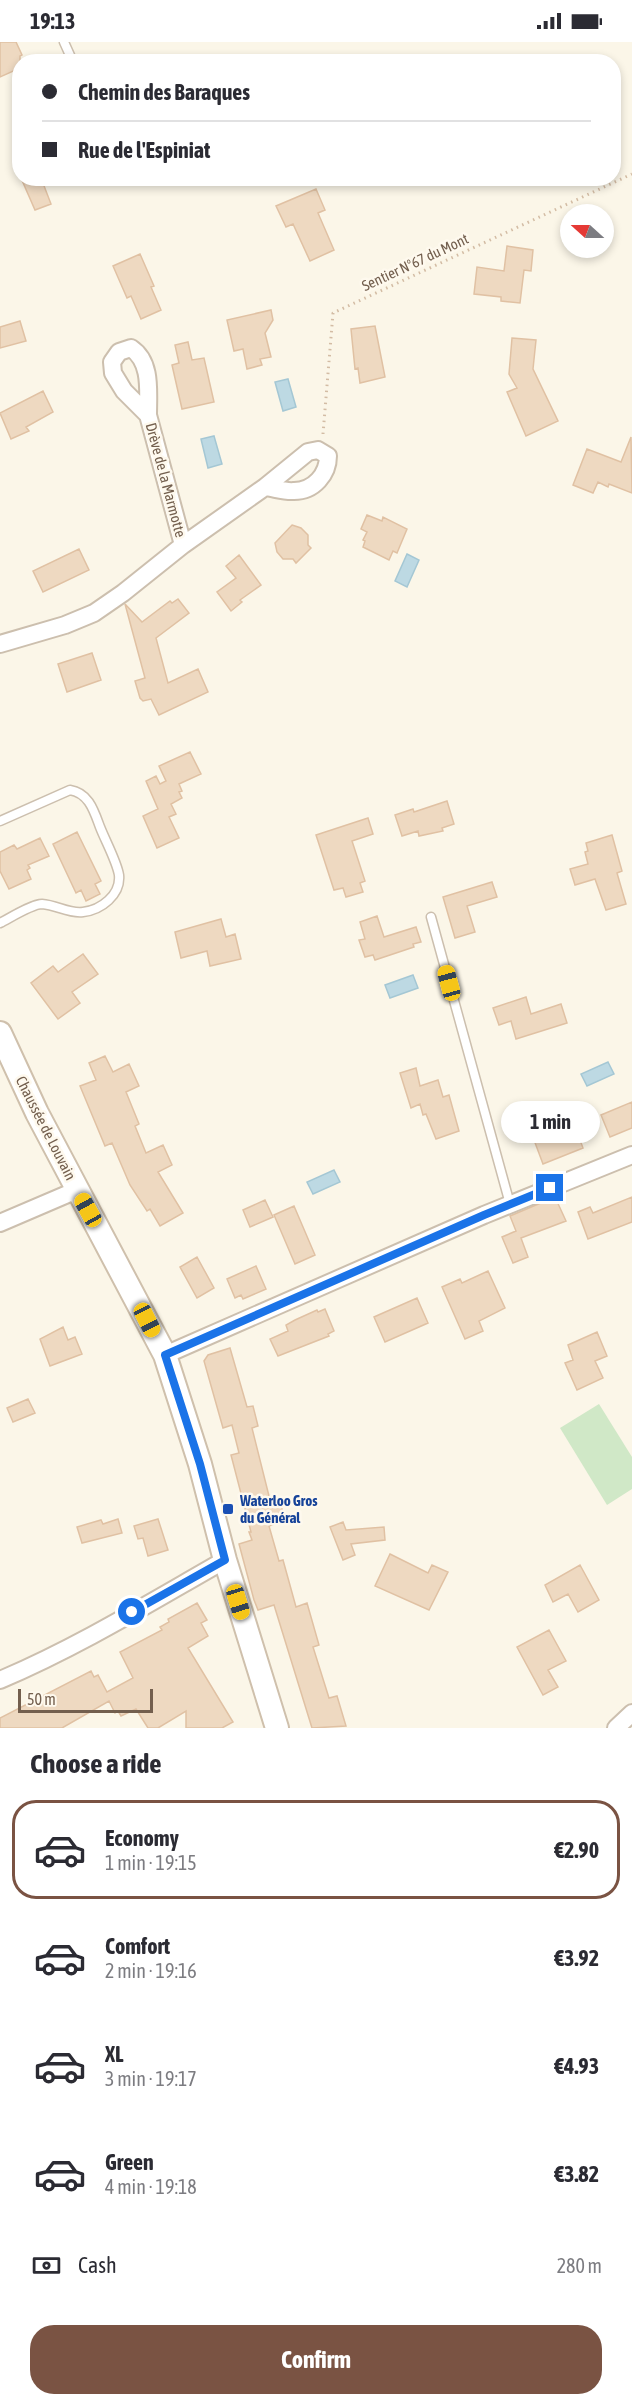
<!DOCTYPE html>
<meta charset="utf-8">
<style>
:root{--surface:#fff;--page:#f2f2f3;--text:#2b2b33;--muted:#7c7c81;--line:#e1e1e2;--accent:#7a5343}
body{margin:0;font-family:"Asap Condensed",sans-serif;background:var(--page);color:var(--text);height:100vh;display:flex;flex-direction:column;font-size:22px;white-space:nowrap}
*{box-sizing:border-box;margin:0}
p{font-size:20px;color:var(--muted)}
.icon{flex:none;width:33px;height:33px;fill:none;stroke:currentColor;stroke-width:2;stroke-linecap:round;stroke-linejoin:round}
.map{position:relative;height:1686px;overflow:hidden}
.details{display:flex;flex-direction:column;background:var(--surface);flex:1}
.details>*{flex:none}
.top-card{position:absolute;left:12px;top:12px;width:609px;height:132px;border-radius:24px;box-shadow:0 3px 9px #0003;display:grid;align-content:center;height:132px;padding:0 30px;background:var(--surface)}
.needle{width:39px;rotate:291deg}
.buttons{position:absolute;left:560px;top:162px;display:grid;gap:12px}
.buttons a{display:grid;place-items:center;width:54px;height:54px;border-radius:50%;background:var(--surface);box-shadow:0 3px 9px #0003;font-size:30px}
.scale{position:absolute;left:18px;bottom:15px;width:135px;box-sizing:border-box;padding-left:6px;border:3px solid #735f4e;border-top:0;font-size:16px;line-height:21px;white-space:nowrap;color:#735f4e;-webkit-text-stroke:4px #fef9ee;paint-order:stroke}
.end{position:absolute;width:27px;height:27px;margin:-14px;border:8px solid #1a73e8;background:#fff;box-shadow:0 0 0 3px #fff}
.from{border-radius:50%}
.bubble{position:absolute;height:42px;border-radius:21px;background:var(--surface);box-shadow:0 3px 9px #0003;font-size:20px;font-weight:700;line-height:42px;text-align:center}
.car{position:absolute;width:18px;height:36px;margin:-18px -9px;border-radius:8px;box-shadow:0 0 4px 2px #0007;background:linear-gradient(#f5c518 24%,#345 0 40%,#f5c518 0 76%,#345 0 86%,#f5c518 0)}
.top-card b{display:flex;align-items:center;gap:21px;height:57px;font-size:22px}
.top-card b+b{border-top:2px solid var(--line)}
.top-card i{width:15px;height:15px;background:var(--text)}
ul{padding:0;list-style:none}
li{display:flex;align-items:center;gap:18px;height:99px;margin:0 12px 9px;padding:0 18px;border:3px solid transparent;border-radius:24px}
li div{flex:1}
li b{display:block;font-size:22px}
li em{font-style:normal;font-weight:700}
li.current{border-color:var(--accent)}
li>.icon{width:54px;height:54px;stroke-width:1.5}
h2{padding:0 30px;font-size:27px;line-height:72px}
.pay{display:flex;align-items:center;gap:15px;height:66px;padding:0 30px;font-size:22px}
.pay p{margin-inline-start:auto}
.button{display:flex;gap:12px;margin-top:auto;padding:12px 30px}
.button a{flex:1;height:69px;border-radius:24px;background:var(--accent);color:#fff;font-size:24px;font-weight:700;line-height:69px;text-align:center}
.status{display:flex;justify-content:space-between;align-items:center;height:42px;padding:0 30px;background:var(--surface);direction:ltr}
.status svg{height:16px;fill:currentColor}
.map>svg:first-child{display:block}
.green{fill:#d0e8c7}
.water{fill:#bdd9e3;stroke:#a4c7d4;stroke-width:1.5}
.building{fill:#eed9c1;stroke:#e0c1a3;stroke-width:1.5}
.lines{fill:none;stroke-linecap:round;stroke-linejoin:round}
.lane-casing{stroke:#ccbfae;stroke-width:11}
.street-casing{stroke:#ccbfae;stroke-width:20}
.secondary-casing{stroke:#cfc0ac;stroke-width:26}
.path{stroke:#d3bca4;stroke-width:3;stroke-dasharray:1.5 4.5;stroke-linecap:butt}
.lane{stroke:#fff;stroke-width:8}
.street{stroke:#fff;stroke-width:16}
.secondary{stroke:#fff;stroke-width:22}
.route{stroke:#1a73e8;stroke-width:8}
.transit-dot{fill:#1a4fb4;stroke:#fef9ee;stroke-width:2}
.labels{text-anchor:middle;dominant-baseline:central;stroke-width:5;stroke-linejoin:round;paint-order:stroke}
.street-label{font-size:15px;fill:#735f4e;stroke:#fef9ee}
.transit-label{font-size:15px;font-weight:bold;fill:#164399;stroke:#fef9ee;text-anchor:start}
</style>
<div class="status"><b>19:13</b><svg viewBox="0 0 49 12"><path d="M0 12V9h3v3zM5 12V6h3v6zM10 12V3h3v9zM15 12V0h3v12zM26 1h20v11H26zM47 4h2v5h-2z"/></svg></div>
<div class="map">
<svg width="632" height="1686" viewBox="0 0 632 1686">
<rect width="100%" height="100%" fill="#fbf6e8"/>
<path class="green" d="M599,1362L632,1415V1447L607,1463L560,1386Z"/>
<path class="water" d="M288,337L296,365L283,369L275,340Z
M214,394L222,422L208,426L201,397Z
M407,512L419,518L407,545L395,539Z
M413,933L418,946L390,956L385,943Z
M608,1020L614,1032L587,1044L581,1032Z
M334,1128L340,1140L313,1152L307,1140Z"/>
<path class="building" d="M0,0H16L22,13L20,14V26L0,35Z
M21,136H41L51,162L35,168Z
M316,147L325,168L318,171L334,208L310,219L293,182L286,185L276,164Z
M507,204L533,208L531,229L524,228L520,261L501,259V255L474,252L477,225L504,229Z
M140,212L154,244L151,245L161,268L141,277L131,254L127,256L113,224Z
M271,268L273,278L265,291L271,315L260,317L262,323L247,327L243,307L234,309L227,278Z
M20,279L26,299L0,306V285Z
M375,284L385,335L360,341L358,326L355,327L351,287Z
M512,296L536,298L533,327L558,379L526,394L507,350L517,346L509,332Z
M188,300L192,318L204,316L214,360L182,367L172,323L179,321L175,303Z
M43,349L53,370L26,385L29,389L11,397L0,371Z
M631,395L632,451L609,442L608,445L598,440L593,451L573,443L587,407L621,420Z
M367,473L382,479L383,475L407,487L397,511L393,509L389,518L363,505L365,499L363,498L367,490L361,487Z
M292,483L301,486L308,493V503L311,506L296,521L293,517H283L277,510L275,501Z
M79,507L89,528L43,550L33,529Z
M239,513L261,543L240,558L242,560L231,569L217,550L236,536L226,524Z
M178,557L189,571L156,596L168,641L198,627L208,650L159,673L151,657L143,659L140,656L135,639L145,636L125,562L142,580L170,559L172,561Z
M92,611L101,638L67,650L58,622Z
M190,710L201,732L179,742L182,749L179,750L182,756L171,762L176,772L169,775L179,796L157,806L143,774L158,767L146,739L156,734L160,742L166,739L159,724Z
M447,759L454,782L442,786L443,789L419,794L418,789L402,794L395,773L413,767L414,770Z
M368,776L373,792L352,799L365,839L360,841L363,850L346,855L343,846L334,848L316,793Z
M77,790L101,839L95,842L100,852L86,859L81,848L76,851L53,802Z
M612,793L622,829L617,831L626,862L606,868L595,837L575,843L570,827L588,822L585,810L588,809L586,801Z
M40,796L49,814L28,823L30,826L27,828L31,837L9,847L0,829V810L14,803L17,807Z
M492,840L497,855L467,864L475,890L455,896L443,855Z
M377,874L384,895L416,885L421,900L413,902L414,905L375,918L373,913L365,915L359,898L365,897L360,880Z
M221,877L226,895L235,892L241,917L210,924L207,909L181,916L175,890Z
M83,912L98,932L72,950L80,961L58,977L31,941L53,924L58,930Z
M526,955L531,972L561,962L567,981L516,997L511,979L499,983L493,966Z
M105,1014L113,1030L129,1022L139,1044L126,1050L139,1082L135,1084L146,1111L163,1103L172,1123L158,1130L183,1171L160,1184L150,1167L147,1169L130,1143L112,1101L105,1104L80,1044L96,1038L89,1021Z
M416,1026L420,1044L438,1038L443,1055L449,1053L459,1089L436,1097L426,1072L423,1073L420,1062L411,1066L400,1031Z
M632,1060V1086L610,1095L601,1073Z
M574,1082L583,1106L543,1122L534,1098Z
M555,1155L566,1179L521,1196L528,1215L513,1221L502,1195L516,1189L510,1174Z
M632,1155V1180L588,1197L578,1170L590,1165L593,1171Z
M265,1158L273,1175L250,1185L243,1168Z
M294,1164L315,1213L295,1222L274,1173Z
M197,1215L214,1246L197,1256L180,1225Z
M256,1224L266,1247L243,1257L241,1253L235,1256L227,1237Z
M488,1229L505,1266L479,1279L483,1289L465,1297L442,1245L460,1237L462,1241Z
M417,1256L428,1281L385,1300L374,1275Z
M325,1267L334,1289L328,1292L329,1294L278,1314L270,1297L288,1289L286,1283L295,1278L317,1268L318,1270Z
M63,1285L68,1298L75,1295L82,1312L50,1324L40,1297Z
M597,1290L607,1314L595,1319L603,1336L577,1348L565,1321L573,1318L568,1303Z
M230,1306L247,1365L253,1364L258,1384L252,1386L271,1462L280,1460L285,1478L269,1484L279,1519L283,1518L296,1565L307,1561L319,1603L313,1605L329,1656L337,1654L346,1684L312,1686L274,1563L258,1568L254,1558L239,1502L252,1498L249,1490H251L231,1413L239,1411L232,1383L223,1386L204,1319L208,1313Z
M28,1357L35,1371L13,1380L7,1366Z
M118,1477L122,1491L82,1501L77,1485L101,1478L103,1482Z
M158,1477L168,1508L148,1514L143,1496L138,1497L134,1484Z
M343,1480L346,1488L384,1485L385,1498L351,1502L355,1513L343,1518L330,1485Z
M390,1512L428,1531L432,1523L448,1530L429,1568L375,1544Z
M580,1523L599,1558L578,1570L568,1552L553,1560L545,1543Z
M197,1561L207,1578L201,1581L208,1594L188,1606L233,1680L222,1686H186V1669L158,1686H148L136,1667L121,1674L118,1669L115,1671L109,1659L62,1686H0V1676L91,1629L94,1635L98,1633L107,1650L133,1636L120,1610L162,1588L160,1585L169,1580L168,1577Z
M549,1588L566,1619L548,1628L558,1645L543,1653L517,1605Z"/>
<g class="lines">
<defs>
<path id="lane" d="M64,0L73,20
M0,779L70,748C89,751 94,769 100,785C105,798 117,820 119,833C121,853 101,868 83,870C69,872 57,863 42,862C32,862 10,876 0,881
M431,875L510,1162"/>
<path id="street" d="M148,373C148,349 152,320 131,306L119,310L112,320L113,331L124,349L148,373L183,503
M0,602L65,583L94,571L123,551L183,503L265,445L308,410L318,408L328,414C328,432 314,449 294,449C285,450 274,446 265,445
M0,1181L77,1148
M165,1313L484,1173L632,1113
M0,1638C78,1605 151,1560 225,1518
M616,1686L632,1671"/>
<path id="secondary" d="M0,991L37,1071L165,1313L200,1422L225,1518L277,1686"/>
</defs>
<use href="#lane" class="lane-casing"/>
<use href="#street" class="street-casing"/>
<use href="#secondary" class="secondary-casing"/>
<path class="path" d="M323,392L333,271L632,132"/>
<use href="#lane" class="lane"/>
<use href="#street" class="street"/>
<use href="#secondary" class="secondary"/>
</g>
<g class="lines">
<path class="route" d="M132,1570L225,1518L200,1422L165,1313L484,1173L550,1146"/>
</g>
<rect class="transit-dot" x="222" y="1461" width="12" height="12" rx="3"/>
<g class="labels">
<g class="street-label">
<text transform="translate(415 220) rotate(-25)">Sentier N°67 du Mont</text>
<text transform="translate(166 438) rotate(75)">Drève de la Marmotte</text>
<text transform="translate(46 1086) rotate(63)">Chaussée de Louvain</text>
</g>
<g class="transit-label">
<text x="240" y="1458">Waterloo Gros<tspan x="240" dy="17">du Général</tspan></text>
</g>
</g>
</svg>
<div class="buttons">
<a><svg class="needle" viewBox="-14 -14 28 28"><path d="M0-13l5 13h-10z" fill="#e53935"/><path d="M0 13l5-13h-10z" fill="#7c7c81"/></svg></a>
</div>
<div class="scale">50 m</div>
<i class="end from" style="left:132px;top:1570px"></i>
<i class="end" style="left:550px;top:1146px"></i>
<div class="bubble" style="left:501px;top:1059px;width:99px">1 min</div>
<i class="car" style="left:449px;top:941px;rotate:345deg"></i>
<i class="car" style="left:88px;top:1168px;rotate:331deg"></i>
<i class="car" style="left:147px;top:1278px;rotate:153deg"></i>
<i class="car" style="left:238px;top:1560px;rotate:163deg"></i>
<div class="top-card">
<b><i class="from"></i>Chemin des Baraques</b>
<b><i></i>Rue de l'Espiniat</b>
</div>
</div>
<section class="details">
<h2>Choose a ride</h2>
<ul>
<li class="current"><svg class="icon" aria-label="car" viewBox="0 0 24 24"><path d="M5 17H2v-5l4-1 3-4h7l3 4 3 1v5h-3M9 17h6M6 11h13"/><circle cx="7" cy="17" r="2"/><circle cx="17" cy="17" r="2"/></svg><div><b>Economy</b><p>1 min · 19:15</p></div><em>€2.90</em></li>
<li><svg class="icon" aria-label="car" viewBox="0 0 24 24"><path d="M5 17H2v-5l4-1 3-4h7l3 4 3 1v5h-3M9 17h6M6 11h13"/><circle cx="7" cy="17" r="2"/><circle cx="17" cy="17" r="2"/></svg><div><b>Comfort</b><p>2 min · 19:16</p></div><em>€3.92</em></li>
<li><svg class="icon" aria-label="car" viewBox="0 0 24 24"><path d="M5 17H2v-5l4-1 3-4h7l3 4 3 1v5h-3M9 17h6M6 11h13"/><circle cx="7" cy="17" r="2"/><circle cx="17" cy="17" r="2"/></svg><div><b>XL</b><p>3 min · 19:17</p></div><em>€4.93</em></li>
<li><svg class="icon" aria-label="car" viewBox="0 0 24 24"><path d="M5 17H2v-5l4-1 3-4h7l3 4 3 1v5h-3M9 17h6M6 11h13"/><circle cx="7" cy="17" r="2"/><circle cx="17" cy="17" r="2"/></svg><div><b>Green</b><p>4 min · 19:18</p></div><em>€3.82</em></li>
</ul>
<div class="pay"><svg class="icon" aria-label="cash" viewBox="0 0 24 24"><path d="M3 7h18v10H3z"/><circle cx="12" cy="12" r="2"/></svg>Cash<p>280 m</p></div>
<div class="button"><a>Confirm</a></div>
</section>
